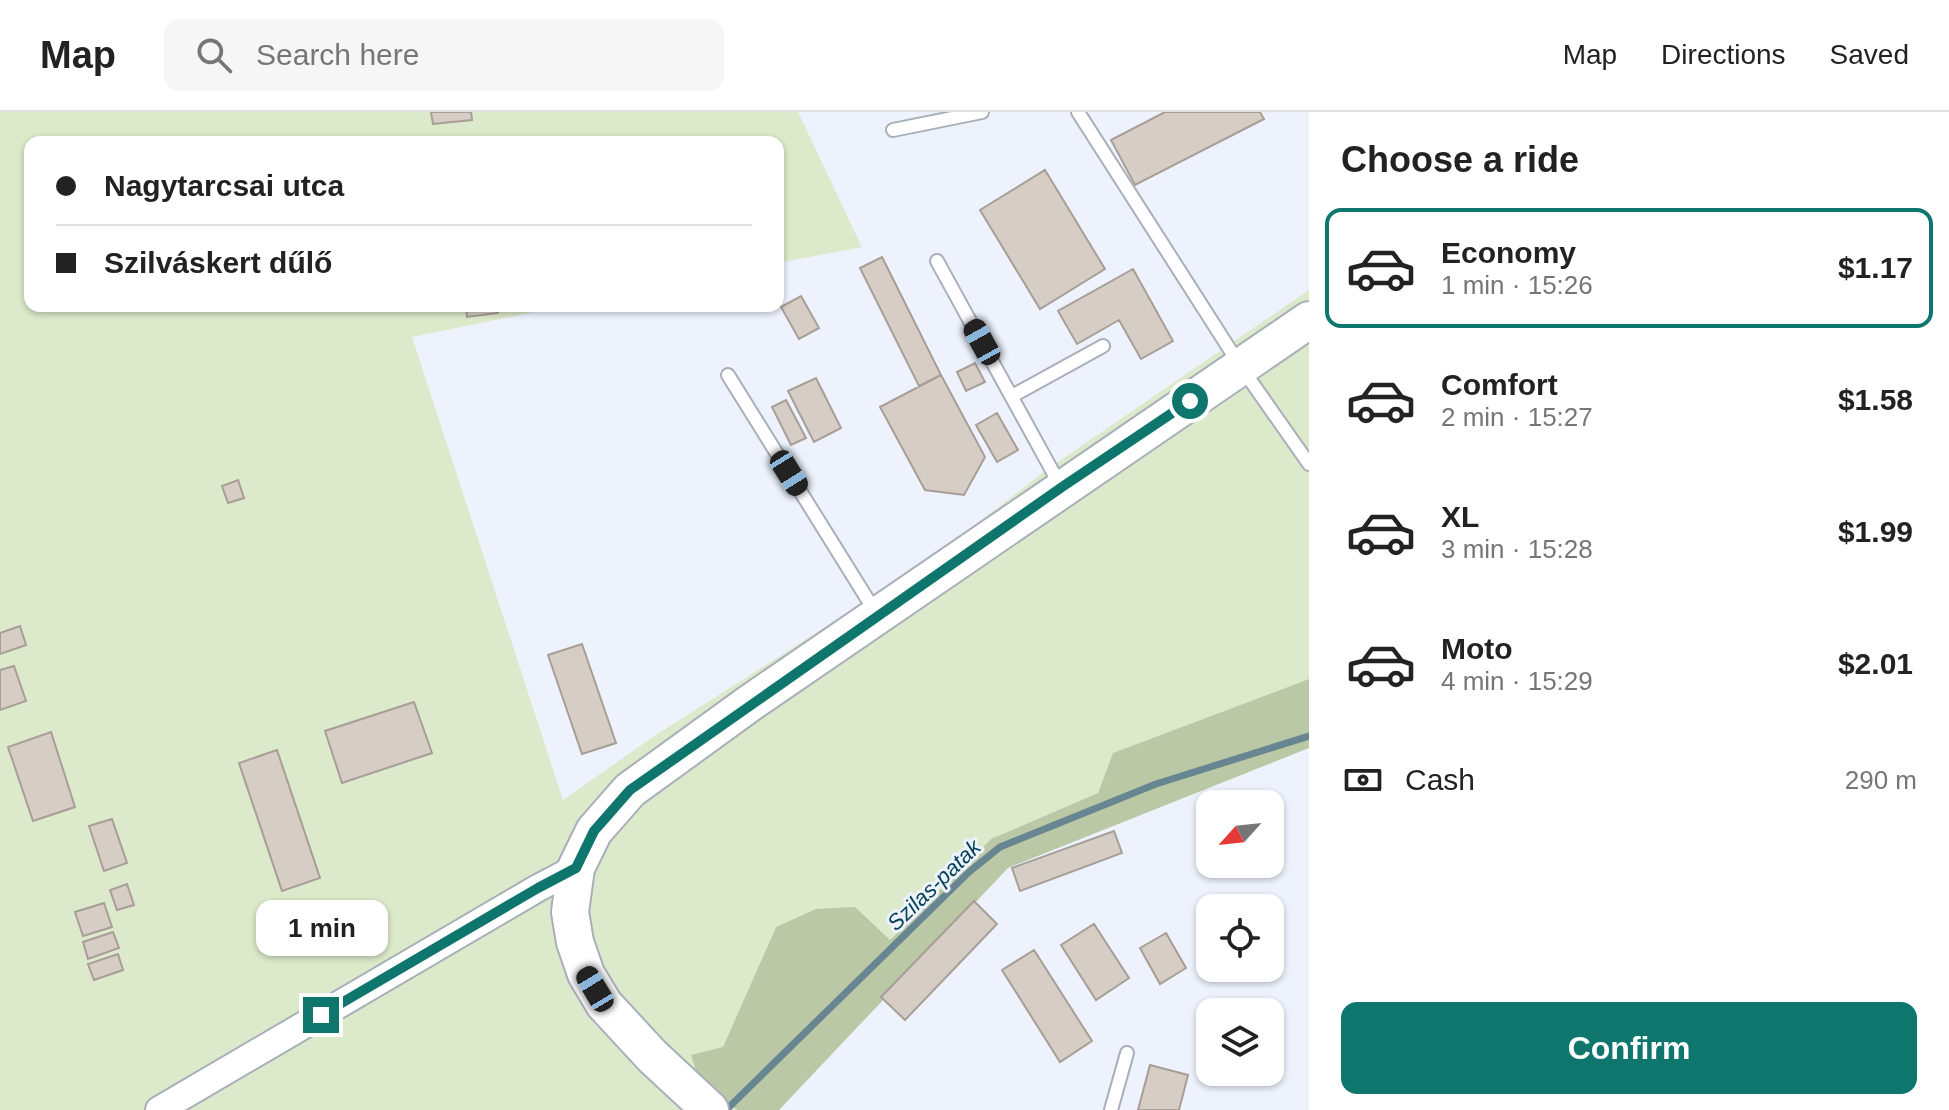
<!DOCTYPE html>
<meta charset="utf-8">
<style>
:root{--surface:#fff;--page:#f6f6f6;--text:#222;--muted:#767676;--line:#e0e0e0;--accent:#0f766e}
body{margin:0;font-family:Helvetica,sans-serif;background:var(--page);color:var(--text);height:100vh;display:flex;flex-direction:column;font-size:30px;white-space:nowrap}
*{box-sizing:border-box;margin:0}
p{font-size:26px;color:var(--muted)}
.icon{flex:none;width:44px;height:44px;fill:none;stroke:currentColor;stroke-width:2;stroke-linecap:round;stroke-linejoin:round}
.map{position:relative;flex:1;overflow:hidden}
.drawer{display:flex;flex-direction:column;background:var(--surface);width:640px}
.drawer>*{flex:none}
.top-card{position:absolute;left:24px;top:24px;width:760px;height:176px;border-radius:16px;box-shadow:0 2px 6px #0004;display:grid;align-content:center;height:176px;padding:0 32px;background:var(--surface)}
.needle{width:52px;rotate:243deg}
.fabs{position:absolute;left:1196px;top:678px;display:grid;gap:16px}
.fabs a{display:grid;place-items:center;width:88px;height:88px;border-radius:16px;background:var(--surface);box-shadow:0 2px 6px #0004;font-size:40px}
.end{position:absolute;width:36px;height:36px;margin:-18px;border:10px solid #0f766e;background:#fff;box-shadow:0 0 0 4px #fff}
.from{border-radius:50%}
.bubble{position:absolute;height:56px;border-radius:16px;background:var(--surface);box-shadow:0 2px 6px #0004;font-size:26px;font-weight:700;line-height:56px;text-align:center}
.car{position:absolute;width:24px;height:48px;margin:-24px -12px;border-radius:10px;box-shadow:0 0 6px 2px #0007;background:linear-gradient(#222 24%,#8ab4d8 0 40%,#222 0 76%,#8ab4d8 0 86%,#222 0)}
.top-card b{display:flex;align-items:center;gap:28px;height:76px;font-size:30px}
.top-card b+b{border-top:2px solid var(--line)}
.top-card i{width:20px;height:20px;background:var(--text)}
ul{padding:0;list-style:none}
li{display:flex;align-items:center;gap:24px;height:120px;margin:0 16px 12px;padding:0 16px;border:4px solid transparent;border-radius:16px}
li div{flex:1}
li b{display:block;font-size:30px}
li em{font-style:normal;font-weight:700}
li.active{border-color:var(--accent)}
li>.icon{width:72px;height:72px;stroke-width:1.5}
h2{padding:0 32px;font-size:36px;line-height:96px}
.pay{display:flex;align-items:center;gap:20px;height:88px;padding:0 32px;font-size:30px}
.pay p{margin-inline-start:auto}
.action{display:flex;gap:16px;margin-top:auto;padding:16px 32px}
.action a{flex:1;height:92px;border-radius:16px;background:var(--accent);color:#fff;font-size:32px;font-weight:700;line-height:92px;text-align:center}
header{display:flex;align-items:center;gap:48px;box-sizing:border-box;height:112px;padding:0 40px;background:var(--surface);border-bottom:2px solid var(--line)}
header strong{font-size:38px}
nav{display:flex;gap:44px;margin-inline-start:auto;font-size:28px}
.search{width:560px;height:72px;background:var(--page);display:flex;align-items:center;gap:20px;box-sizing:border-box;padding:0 28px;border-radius:16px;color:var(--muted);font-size:30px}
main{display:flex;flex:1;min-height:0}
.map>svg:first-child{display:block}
.green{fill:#dce9ca}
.forest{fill:#bac8a5}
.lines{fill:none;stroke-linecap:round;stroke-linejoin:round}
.stream{stroke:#688692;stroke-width:7}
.building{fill:#d6cdc5;stroke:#a79e97;stroke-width:2}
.service-casing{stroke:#a9afb9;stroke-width:16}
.minor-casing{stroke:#a9afb9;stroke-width:30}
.secondary-casing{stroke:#a9afb9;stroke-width:40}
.service{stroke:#fff;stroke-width:12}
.minor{stroke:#fff;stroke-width:26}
.secondary{stroke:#fff;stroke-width:36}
.route{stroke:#0f766e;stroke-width:10}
.labels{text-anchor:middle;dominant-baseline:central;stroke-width:6;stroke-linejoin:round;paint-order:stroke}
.water-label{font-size:22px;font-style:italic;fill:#044354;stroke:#edf2fd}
</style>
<header>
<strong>Map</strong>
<div class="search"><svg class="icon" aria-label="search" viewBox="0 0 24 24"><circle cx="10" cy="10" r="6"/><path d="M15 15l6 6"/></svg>Search here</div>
<nav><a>Map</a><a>Directions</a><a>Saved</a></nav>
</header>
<main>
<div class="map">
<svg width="1309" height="998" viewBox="0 0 1309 998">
<rect width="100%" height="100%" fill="#edf2fd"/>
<path class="green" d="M0,0H798L862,135L778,151V30H30V194H564L412,225L563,688L650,627L930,448L1049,356L1309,178V567L1113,641L1098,681L991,727L889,828L776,815L723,935L699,968L737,998H0Z"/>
<path class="forest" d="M1309,567V636L1008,756L779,998H737L699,968L691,943L723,935L776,815L816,797L855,795L890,828L991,727L1098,681L1113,641Z"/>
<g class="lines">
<path class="stream" d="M726,998L969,760L1000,735L1156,672L1309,624"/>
</g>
<path class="building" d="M431,0H471L472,8L433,12Z
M1165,0H1260L1264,7L1135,73L1111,28Z
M1045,58L1105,157L1040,197L980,98Z
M882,145L941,263L919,274L860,156Z
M1133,157L1173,229L1141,247L1119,208L1077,232L1058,199Z
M801,184L819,216L799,227L781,195Z
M466,194H497L498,201L467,205Z
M975,251L985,270L966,279L957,260Z
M941,263L985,345L964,383L925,378L880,295Z
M816,266L841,316L814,330L788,279Z
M786,288L806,326L791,333L772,295Z
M997,301L1018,338L997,350L976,313Z
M238,368L244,386L228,391L222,374Z
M20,514L26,533L0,542V521Z
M582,532L616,631L582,642L548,543Z
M14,554L26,589L0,598V558Z
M414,590L432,641L342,671L325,619Z
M51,620L75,695L33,709L8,635Z
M277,638L320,766L282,779L239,651Z
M112,707L127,751L104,759L89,714Z
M1114,719L1122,741L1020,779L1012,756Z
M127,772L134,793L117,798L110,778Z
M974,789L997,812L905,908L881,885Z
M104,791L112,815L83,824L75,800Z
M1094,812L1129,866L1096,888L1061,833Z
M113,820L119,836L88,847L83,830Z
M1166,821L1186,856L1160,872L1140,836Z
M1034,838L1092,929L1060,950L1002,858Z
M118,842L123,858L94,868L88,852Z
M1150,953L1188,963L1179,998H1138Z"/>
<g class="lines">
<defs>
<path id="service" d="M1078,0L1241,255L1309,352
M893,18L982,0
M937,149L1060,373
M728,263L876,501
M1012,284L1103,234
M1111,998L1127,941"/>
<path id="minor" d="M159,998L538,776L576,756"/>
<path id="secondary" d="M710,998L652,944L604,892L586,862L575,830L570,800L576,756L594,719L630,678L750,591L1309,208"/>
</defs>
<use href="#service" class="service-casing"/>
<use href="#minor" class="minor-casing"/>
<use href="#secondary" class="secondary-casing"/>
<use href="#service" class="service"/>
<use href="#minor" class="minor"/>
<use href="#secondary" class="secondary"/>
</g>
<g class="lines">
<path class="route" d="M321,903L538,776L576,756L594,719L630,678L1062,375L1190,289"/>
</g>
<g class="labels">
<g class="water-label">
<text transform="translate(934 773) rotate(-44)">Szilas-patak</text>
</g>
</g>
</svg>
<div class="fabs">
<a><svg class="needle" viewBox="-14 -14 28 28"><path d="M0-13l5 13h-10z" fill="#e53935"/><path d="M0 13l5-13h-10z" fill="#767676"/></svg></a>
<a><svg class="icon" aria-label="locate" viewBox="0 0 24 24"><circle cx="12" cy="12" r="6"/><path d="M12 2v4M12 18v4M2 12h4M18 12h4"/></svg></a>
<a><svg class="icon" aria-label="layers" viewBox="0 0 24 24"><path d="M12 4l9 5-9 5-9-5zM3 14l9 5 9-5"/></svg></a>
</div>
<i class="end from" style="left:1190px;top:289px"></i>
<i class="end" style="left:321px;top:903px"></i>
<div class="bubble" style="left:256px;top:788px;width:132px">1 min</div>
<i class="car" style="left:982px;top:230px;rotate:331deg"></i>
<i class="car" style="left:789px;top:361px;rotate:148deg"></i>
<i class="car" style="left:595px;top:877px;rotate:329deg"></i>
<div class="top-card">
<b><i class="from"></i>Nagytarcsai utca</b>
<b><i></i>Szilváskert dűlő</b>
</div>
</div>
<section class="drawer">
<h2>Choose a ride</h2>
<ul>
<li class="active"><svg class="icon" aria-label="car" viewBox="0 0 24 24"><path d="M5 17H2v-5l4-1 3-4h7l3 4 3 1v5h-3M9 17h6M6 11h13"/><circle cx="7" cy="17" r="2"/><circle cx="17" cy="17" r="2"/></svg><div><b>Economy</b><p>1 min · 15:26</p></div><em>$1.17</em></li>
<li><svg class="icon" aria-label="car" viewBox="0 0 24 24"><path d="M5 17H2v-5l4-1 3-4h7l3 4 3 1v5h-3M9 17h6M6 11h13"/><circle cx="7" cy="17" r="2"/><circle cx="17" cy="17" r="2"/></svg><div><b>Comfort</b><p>2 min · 15:27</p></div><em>$1.58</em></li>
<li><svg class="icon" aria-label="car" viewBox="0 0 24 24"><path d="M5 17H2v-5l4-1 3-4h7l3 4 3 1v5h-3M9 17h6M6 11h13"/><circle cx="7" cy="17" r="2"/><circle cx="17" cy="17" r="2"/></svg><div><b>XL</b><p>3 min · 15:28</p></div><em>$1.99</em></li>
<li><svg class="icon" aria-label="car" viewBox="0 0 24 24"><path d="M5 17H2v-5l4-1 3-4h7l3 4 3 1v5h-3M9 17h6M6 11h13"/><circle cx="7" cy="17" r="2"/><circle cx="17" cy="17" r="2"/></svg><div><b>Moto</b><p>4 min · 15:29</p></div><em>$2.01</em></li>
</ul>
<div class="pay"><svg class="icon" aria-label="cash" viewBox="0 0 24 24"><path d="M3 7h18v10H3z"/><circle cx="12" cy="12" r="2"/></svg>Cash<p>290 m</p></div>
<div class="action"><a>Confirm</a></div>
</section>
</main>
